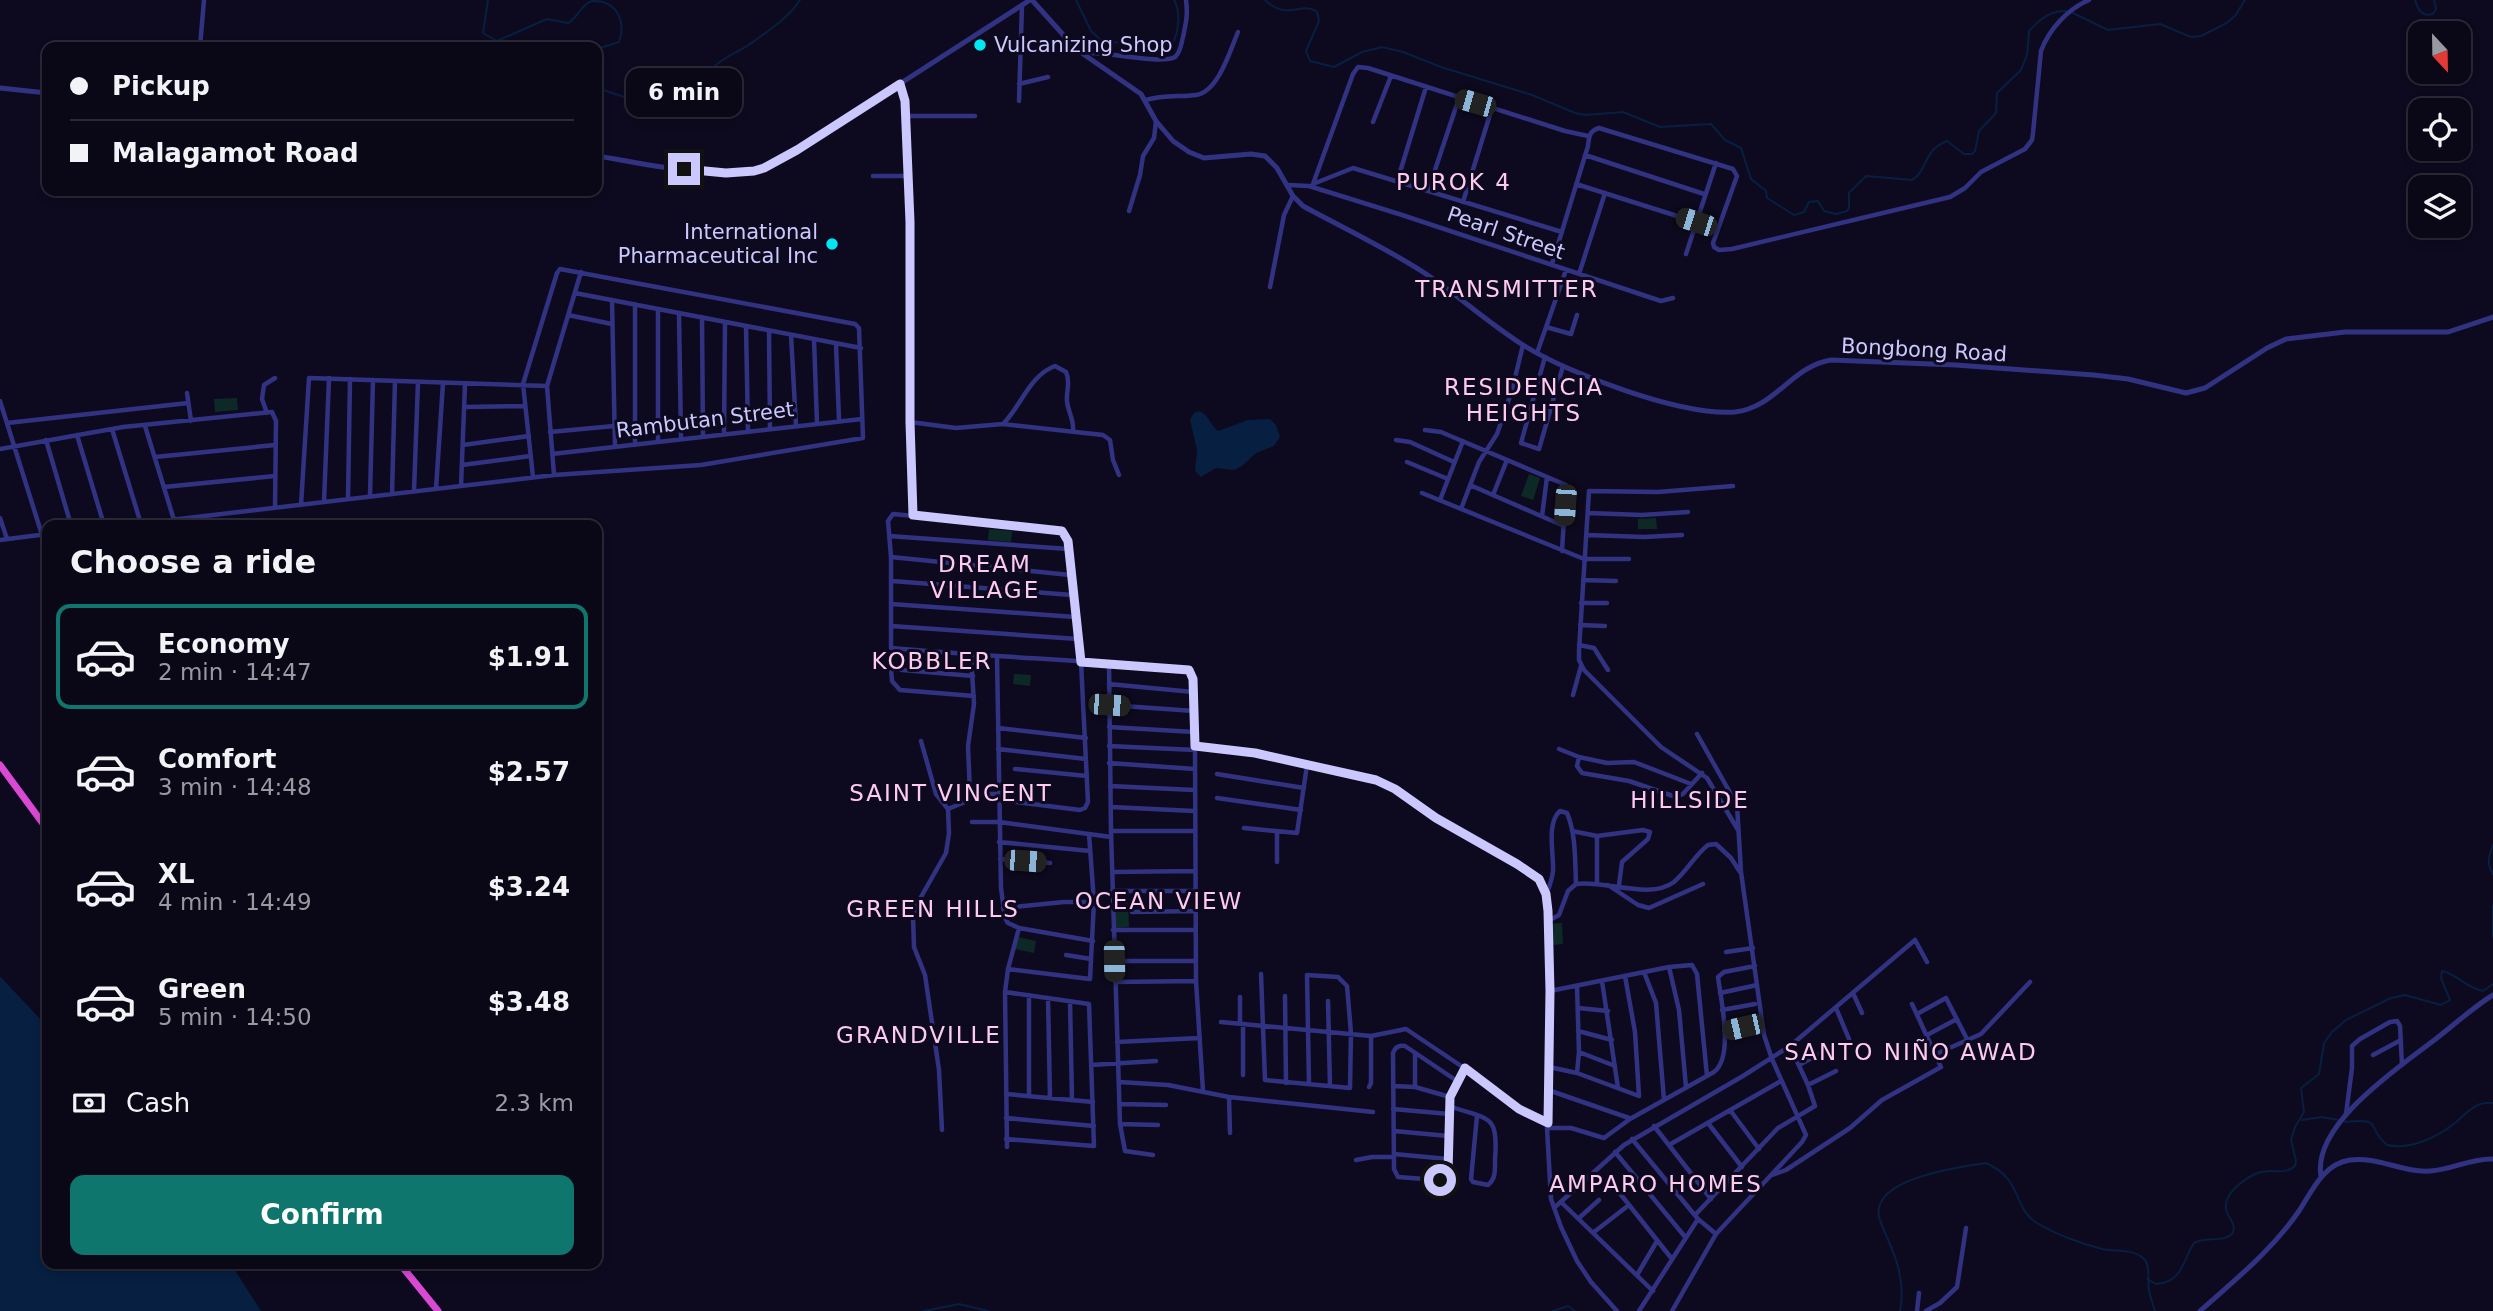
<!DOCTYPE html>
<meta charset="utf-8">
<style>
:root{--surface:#0a0817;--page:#181624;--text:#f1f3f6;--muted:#999aa1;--line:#2a2936;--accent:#0f766e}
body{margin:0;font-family:"DejaVu Sans",sans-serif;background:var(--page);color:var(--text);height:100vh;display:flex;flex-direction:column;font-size:26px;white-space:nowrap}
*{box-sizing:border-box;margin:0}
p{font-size:23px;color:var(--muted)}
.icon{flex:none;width:38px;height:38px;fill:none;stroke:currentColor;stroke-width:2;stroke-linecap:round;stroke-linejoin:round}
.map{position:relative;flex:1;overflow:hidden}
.sheet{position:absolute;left:42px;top:520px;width:560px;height:749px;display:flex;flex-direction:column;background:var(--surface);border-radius:14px;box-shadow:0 4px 10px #0003,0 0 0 2px var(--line)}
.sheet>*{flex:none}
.guide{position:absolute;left:42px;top:42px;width:560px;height:154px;border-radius:14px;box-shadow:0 4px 10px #0003,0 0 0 2px var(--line);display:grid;align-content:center;height:154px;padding:0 28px;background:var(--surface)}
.needle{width:46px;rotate:158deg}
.fabs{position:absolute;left:2408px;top:21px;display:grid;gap:14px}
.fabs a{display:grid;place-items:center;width:63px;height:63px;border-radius:14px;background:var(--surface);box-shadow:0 4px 10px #0003,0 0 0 2px var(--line);font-size:35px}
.end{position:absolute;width:32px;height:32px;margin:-16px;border:9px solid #cbc8ff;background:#111;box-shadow:0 0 0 4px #111}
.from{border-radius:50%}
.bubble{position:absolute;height:49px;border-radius:14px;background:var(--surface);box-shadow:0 4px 10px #0003,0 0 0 2px var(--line);font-size:23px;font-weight:800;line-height:49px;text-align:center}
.car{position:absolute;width:21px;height:42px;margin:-21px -10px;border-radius:9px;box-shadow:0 0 5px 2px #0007;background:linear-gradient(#222 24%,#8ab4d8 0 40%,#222 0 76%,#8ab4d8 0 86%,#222 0)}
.guide b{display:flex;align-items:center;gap:24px;height:66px;font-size:26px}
.guide b+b{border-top:2px solid var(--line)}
.guide i{width:18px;height:18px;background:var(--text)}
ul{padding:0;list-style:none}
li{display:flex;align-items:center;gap:21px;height:105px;margin:0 14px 10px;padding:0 14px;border:4px solid transparent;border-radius:14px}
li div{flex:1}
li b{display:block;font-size:26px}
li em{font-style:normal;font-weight:800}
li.on{border-color:var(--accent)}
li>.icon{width:63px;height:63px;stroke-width:1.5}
h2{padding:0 28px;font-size:32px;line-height:84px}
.pay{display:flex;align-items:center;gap:18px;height:77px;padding:0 28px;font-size:26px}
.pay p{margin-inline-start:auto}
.button{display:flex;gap:14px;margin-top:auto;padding:14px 28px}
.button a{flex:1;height:80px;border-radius:14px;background:var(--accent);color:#fff;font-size:28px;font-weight:800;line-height:80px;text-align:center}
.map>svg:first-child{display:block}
.green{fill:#0d2926}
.water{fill:#071f41}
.pier{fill:#0d0a1f}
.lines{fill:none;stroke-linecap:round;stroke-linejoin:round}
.stream{stroke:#071f41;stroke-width:2}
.minor{stroke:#313382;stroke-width:4.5}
.tertiary{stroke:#313382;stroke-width:5}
.trunk{stroke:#da49d3;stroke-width:7}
.route{stroke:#cbc8ff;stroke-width:9}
.poi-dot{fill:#00e8f3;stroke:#0d0a1f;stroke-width:2.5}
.labels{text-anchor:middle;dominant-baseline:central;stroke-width:6;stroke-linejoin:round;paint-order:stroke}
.poi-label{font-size:21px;fill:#cbc8ff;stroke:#0d0a1f;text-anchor:start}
.street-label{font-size:21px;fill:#cbc8ff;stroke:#0d0a1f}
.neighbourhood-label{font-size:23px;letter-spacing:2px;fill:#ffcaef;stroke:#0d0a1f}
</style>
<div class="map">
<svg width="2493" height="1311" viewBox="0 0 2493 1311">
<rect width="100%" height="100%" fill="#0d0a1f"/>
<path class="green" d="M237,398L238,410L215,412L214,399Z
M1529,474L1540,478L1533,500L1521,496Z
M1656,518L1657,529H1638V519Z
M989,529L1012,531L1011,542L988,540Z
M1014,674L1031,675L1030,686L1013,684Z
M1128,901L1129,927L1116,928L1115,902Z
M1562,923L1563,944L1552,945L1551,924Z
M1018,937L1036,941L1034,953L1015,949Z"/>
<path class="water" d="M1199,411C1209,415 1210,425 1218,431L1248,420L1270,419L1276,425L1280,437L1274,446L1256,453L1242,466L1234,470L1216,468L1201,477L1195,471L1197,450L1190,420L1194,413Z
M0,976L47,1026V1264H231L261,1311H0Z"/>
<path class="pier" d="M0,973L47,1021V1026L0,976Z"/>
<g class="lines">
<path class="stream" d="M488,0L483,33L497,41L547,19L568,23C578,18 581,4 592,1C618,0 626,23 619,42L597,49
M1076,0L1091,31L1103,42L1139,43L1162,53C1179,46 1182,14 1174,0
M1265,0C1288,22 1302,0 1317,12L1319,21L1306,51L1310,61L1334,67L1362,52L1382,47L1403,52L1441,67L1532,95L1575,113L1586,115L1623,112L1660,127L1711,124L1725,140L1741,148L1751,179L1766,191L1767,198L1794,215L1804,212L1809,202L1818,201L1824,211L1836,214L1847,211L1849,208V193L1866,176L1912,180C1927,172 1923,150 1947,141L1964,154H1972L1975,151L1979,131L1996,113L1997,93L2021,70L2027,55L2029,31C2040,19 2051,10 2067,11
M2415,0C2418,10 2422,17 2433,14L2436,9L2434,0
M2073,13L2108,30L2160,24L2191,37L2201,36L2225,24L2235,16L2245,0
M597,88L664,110C688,111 701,81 715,66C724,57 736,53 747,46C764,34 789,18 800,0
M2493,845C2489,856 2486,863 2493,874
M2493,905V937
M2302,1120L2322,1117L2338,1120
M2345,1122C2384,1118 2365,1126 2387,1145C2410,1150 2436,1138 2455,1123C2467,1113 2475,1101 2493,1103
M2147,1279L2156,1284C2182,1283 2183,1260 2194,1243C2206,1236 2221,1243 2232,1234C2238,1223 2227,1219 2226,1208C2224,1194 2242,1181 2253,1175C2269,1166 2283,1177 2295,1166L2296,1161L2291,1140L2295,1127L2304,1112L2301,1088L2319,1074L2324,1043L2332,1032L2346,1020L2391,998L2405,995L2441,1005L2450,1000L2441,978L2442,971C2457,974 2466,988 2483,991L2493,984
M924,1311L959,1304L988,1311
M1553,1311L1568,1306L1575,1311
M1900,1311C1905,1287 1899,1264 1889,1242C1886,1234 1881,1225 1879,1217C1871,1178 1960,1167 1986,1163C2023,1179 2013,1209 2037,1223C2055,1234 2082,1244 2102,1249C2116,1252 2133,1248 2144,1259C2151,1266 2147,1281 2149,1290C2150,1297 2153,1304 2155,1311"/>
<path class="minor" d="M200,47L204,0
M1083,53C1105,51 1161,65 1175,57C1181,52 1181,44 1183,37C1186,23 1188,15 1186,0
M899,84L905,101L910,223V422L913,515
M1019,84L1048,77
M1146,100C1163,95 1179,97 1196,95C1218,92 1230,51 1238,32
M1019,101L1022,5
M906,116H975
M1373,122L1391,76
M1585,155L1704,194
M873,176H908
M1397,182L1426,87
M1313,184L1353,74L1358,67L1368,68L1565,131L1588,136
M1313,184L1353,168L1562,232
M1576,184L1696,222
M1288,185L1309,186L1399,214L1661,301L1673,298
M1428,191L1459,98
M1463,202L1492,108
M1129,211L1140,175L1143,156L1154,138L1156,121
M1686,254L1716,163
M1552,264L1588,146C1589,137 1589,131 1599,128L1733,169L1737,176L1713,243L1714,247L1719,250L1732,249L1950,197L1965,188L1981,172L2025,149L2032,140L2033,133L2041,51C2049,29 2068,9 2089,0
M1579,274L1605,193
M1270,287L1284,215L1293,196
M575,293L861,348
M612,300L615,447
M635,304V445
M658,309V442
M679,313L681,439
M568,315L612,324
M702,317L703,437
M746,326L748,432
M1546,327L1571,334L1577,315
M769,331L770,429
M791,335L796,426
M814,339L817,424
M836,344L839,420
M1537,353L1566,270
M1545,357L1521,443L1539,449L1563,366
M187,393L191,421
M0,401L42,535
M464,407L525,406
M267,413L262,399L264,385L275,378
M910,422L956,428L1003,424L1103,435L1110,440L1113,460L1119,475
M7,423L188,403
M1003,424C1021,406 1030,375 1055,366L1066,372C1071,382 1066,391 1067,401C1068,412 1074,419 1073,430
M145,426L174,520
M112,429L141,524
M1425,430L1441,432L1566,485L1562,551
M550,432L614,426
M724,434L725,322
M77,435L104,525
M46,440L71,525
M1396,440L1410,442L1454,462
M463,445L529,436
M0,449L123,427L272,412L276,421L275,507
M552,454L862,419
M155,457L275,445
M1407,462L1448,479
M462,465L530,456
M554,475L547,386L581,272
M1470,485L1564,526
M461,486L465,384
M1733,486L1658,492L1589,491L1579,650V660L1584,670L1661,747L1707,778L1738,830
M164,487L275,476
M436,489L443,383
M414,491L418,382
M1422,493L1584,559H1629
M392,494L395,381
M1493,495L1507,460
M370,496L373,380
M348,499L350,379
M1440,500L1463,441
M324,502L329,378
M301,505L309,378L547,386
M1461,509L1479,462L1497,434L1512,390L1523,345
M1588,513L1642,515L1688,512
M1542,516L1547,477
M0,518L7,539
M128,525L554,475L701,465L863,438L859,328L855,324L560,269L557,273L523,384L533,477
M1587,535L1644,537L1682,535
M889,536L1068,549
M0,540L47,534
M891,557L1070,575
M1583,580L1616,581
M892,581L1072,595
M1581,603H1607
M891,604L1075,617
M1580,625L1605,626
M891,626L1078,639
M1579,645L1594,648L1608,670
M997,657L1001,888L1005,918L1008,923L1019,928L1093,941
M1109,662L1111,831L1120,1124L1125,1151L1153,1155
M973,676L891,669L892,681L900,690L974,696
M1109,684L1193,692
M1573,695L1581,666
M1109,705L1194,711
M1109,727L1194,732
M998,728L1086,738
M921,741L936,794L948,809L949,833L946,853L917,904L913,916L914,947L925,975L939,1070L942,1130
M1109,746L1195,750
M1195,746L1255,753L1376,780L1395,789L1436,818L1480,844L1517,864L1532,873L1544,885L1548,911L1550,991L1547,1128L1551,1199L1561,1227L1577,1261L1591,1282L1617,1311
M998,749L1086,759
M1559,749L1579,757L1607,763L1634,762L1691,784
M1579,757L1577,766L1582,773L1629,781L1676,797L1683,794L1702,773
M1109,763L1195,769
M1015,769L1087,776
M1217,774L1304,788
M1110,786L1194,790
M970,794H999
M1217,798L1301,810
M999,800L1080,810L1085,808L1088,802L1081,662L1067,538L1059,530L893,514L888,521L891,557V648C989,657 1087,660 1185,669L1191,672L1195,750L1196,981L1203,1091
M1111,807L1194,811
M948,809L965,802L970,794L968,746L974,704L971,655
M972,822H999L1111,837
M1244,828L1297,833L1307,765
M1111,831H1195
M1572,831L1597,836L1643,830L1650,832L1648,839L1622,862L1619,885
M999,842L1090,851
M1000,859L1050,863
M1277,862V832
M1112,872L1195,871
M1597,883V836
M1608,885L1638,905L1649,908L1703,884
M1112,891H1195
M1547,893C1550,885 1552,879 1553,871C1554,854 1546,823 1560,811L1567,813C1576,834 1575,861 1576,884
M1003,908L1064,902H1094
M1132,912L1195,911
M1548,921L1559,915L1568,891L1576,884C1606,880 1650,900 1674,882C1687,871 1695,855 1708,845L1716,844L1731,858L1740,872
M1113,930H1195
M1726,952L1753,948
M1066,955L1091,959
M1114,961H1196
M1669,967L1679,1010L1686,1087
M1008,969L1090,979L1094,902L1089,834
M1644,972L1656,1003L1664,1100
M1261,974L1265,1080L1350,1088L1351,1033L1347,986L1338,977L1307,975L1309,1084
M1602,981L1618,1088
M1115,982L1196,981
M1577,986L1579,1052L1577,1073
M1550,991L1669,967L1692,965L1697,974L1707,1076
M1005,992L1089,1004L1094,1146L1006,1139
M1720,993L1757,985
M1853,993L1862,1013
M1285,996L1286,1083
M1048,998L1050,1098
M1070,1001L1072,1100
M1328,1001L1330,1086
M1578,1008L1608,1011
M1836,1008L1849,1039
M1722,1010L1755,1004
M1917,1014L1946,998L1967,1039
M1221,1022L1371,1036L1406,1029L1491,1086L1519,1109L1547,1123
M1240,1023V997
M1243,1024V1075
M1578,1031L1612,1040
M1724,1031L1762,1022
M1927,1035L1957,1019
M1117,1042L1200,1038
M1579,1052L1615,1066
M1415,1053V1087
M1936,1054L1981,1034L2030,982
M2373,1055L2401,1040
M1091,1065L1156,1061
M1799,1065L1834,1046
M1549,1067L1577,1073L1639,1096L1635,1032L1625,976
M1457,1081L1405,1046C1399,1045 1395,1047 1393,1053L1394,1169L1398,1177L1437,1180L1446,1176L1450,1097L1465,1068
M1119,1082L1168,1085L1229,1097L1373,1112
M1808,1085L1836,1071
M1393,1086L1415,1087L1450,1097
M1369,1087L1371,1083V1036
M1548,1090L1629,1118
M1006,1094L1093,1102
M1029,1096V995
M1229,1097L1230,1133
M1120,1104L1166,1105
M1449,1106C1488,1120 1499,1113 1495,1159C1495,1169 1496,1179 1488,1185L1473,1182L1471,1179L1477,1116
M1393,1109L1449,1114
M1730,1110L1759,1149
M2346,1114L2352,1068V1046L2360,1039L2390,1022L2397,1021L2400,1026L2402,1065
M1006,1118L1094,1126
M1708,1123L1742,1167
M1120,1124L1158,1125
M1654,1126L1711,1199
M1547,1128H1571L1604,1138L1630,1119L1714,1072C1734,1057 1721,1000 1718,977L1724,972L1755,966
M1394,1131L1448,1136
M1632,1139L1698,1219L1716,1234
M1669,1145L1781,1081
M1007,1147L1005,992L1008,969L1019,928
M1615,1152L1686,1238
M1394,1154L1448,1159
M1356,1160L1372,1157H1394
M1772,1175L1786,1170L1850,1128L1882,1100L1941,1067L1912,1004
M1618,1191L1672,1259
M1561,1202L1653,1291
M1554,1208L1624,1145L1743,1076L1790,1046L1915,940L1927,962
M1695,1215L1778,1128L1815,1106L1808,1085L1790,1046
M1579,1218L1599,1200
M1594,1232L1629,1205
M1637,1275L1657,1241
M1639,1311L1698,1219
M1672,1311L1716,1234L1802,1142L1806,1135L1772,1059L1764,1035L1741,872L1737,805L1697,734
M1917,1311L1919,1293
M1926,1311L1940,1303L1957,1287L1966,1228"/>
<path class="tertiary" d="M1032,0L1076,49L1141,94L1156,121L1173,141L1189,152L1204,158L1251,154L1265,156L1277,168L1293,196L1303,206C1345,229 1389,249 1429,276C1461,298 1490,324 1523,345C1569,374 1681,416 1735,412C1775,408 1792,366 1831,360L1956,365L2094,375L2128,379L2186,393L2205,388L2267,348L2286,339L2345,332H2448L2493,317
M0,88L47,93
M597,156C637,162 715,180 753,171C769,168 783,158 797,150L1030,0
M2321,1176C2312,1125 2398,1068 2433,1041C2453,1026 2472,1008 2493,995
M2200,1311C2235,1280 2272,1250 2299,1211C2312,1191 2323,1164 2350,1160C2377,1156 2403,1173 2430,1171C2452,1170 2471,1158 2493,1159"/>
<path class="trunk" d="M0,765L47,829
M400,1264L438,1311"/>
</g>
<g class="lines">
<path class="route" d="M684,169L726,173L754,171L764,168L797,150L900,84L905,101L910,222V422L913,515L1062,531L1068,541L1081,662L1189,670L1193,679L1195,746L1255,753L1376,780L1395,789L1436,818L1517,864L1539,879L1546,894L1548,911L1550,991L1548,1123L1519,1109L1465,1068L1450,1097L1448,1173L1440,1180"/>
</g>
<g class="poi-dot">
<circle cx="980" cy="45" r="7"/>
<circle cx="832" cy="244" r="7"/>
</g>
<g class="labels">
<g class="poi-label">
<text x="994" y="45">Vulcanizing Shop</text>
<text x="818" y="232" text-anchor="end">International<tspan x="818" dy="24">Pharmaceutical Inc</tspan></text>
</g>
<g class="street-label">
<text transform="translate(1506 233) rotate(19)">Pearl Street</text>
<text transform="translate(1924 350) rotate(3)">Bongbong Road</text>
<text transform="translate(705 420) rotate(-7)">Rambutan Street</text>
</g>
<g class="neighbourhood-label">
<text x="1454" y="182">PUROK 4</text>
<text x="1507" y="289">TRANSMITTER</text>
<text x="1524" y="387">RESIDENCIA<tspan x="1524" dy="26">HEIGHTS</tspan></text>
<text x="985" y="564">DREAM<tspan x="985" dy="26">VILLAGE</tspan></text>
<text x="932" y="661">KOBBLER</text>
<text x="951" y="793">SAINT VINCENT</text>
<text x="1690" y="800">HILLSIDE</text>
<text x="1159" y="901">OCEAN VIEW</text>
<text x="933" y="909">GREEN HILLS</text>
<text x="919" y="1035">GRANDVILLE</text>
<text x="1911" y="1052">SANTO NIÑO AWAD</text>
<text x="1656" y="1184">AMPARO HOMES</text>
</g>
</g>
</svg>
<div class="fabs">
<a><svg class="needle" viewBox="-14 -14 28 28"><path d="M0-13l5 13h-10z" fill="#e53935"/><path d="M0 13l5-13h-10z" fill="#999aa1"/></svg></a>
<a><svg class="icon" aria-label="locate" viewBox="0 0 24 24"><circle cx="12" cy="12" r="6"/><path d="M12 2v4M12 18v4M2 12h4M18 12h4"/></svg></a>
<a><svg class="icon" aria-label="layers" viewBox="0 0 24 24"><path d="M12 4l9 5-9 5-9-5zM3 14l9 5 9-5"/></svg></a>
</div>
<i class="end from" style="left:1440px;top:1180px"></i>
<i class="end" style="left:684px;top:169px"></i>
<div class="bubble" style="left:626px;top:68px;width:116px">6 min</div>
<i class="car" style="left:1475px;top:103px;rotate:286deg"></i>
<i class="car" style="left:1696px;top:222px;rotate:288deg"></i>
<i class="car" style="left:1565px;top:505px;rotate:184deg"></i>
<i class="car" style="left:1109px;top:705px;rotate:94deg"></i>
<i class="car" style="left:1025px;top:861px;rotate:94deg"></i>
<i class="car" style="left:1114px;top:961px;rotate:179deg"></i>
<i class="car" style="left:1743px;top:1027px;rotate:257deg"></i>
<div class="guide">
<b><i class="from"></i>Pickup</b>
<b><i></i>Malagamot Road</b>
</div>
<section class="sheet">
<h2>Choose a ride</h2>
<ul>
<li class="on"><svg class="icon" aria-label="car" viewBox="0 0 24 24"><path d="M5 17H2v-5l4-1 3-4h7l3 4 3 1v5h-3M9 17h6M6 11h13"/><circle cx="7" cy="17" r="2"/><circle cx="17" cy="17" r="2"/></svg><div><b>Economy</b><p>2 min · 14:47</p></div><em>$1.91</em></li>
<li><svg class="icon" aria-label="car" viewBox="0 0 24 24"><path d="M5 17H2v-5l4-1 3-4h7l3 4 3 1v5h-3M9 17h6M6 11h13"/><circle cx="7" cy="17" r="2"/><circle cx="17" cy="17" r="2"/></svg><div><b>Comfort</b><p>3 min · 14:48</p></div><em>$2.57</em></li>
<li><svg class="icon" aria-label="car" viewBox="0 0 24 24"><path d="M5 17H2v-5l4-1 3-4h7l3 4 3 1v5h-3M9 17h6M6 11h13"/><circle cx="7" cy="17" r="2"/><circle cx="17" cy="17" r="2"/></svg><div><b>XL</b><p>4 min · 14:49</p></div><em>$3.24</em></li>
<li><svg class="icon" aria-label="car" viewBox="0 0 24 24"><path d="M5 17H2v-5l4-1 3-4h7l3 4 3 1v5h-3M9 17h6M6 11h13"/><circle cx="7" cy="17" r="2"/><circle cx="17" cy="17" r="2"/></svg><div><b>Green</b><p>5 min · 14:50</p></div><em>$3.48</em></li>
</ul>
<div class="pay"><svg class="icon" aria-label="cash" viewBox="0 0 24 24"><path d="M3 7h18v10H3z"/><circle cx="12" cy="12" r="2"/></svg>Cash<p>2.3 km</p></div>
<div class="button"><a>Confirm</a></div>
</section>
</div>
